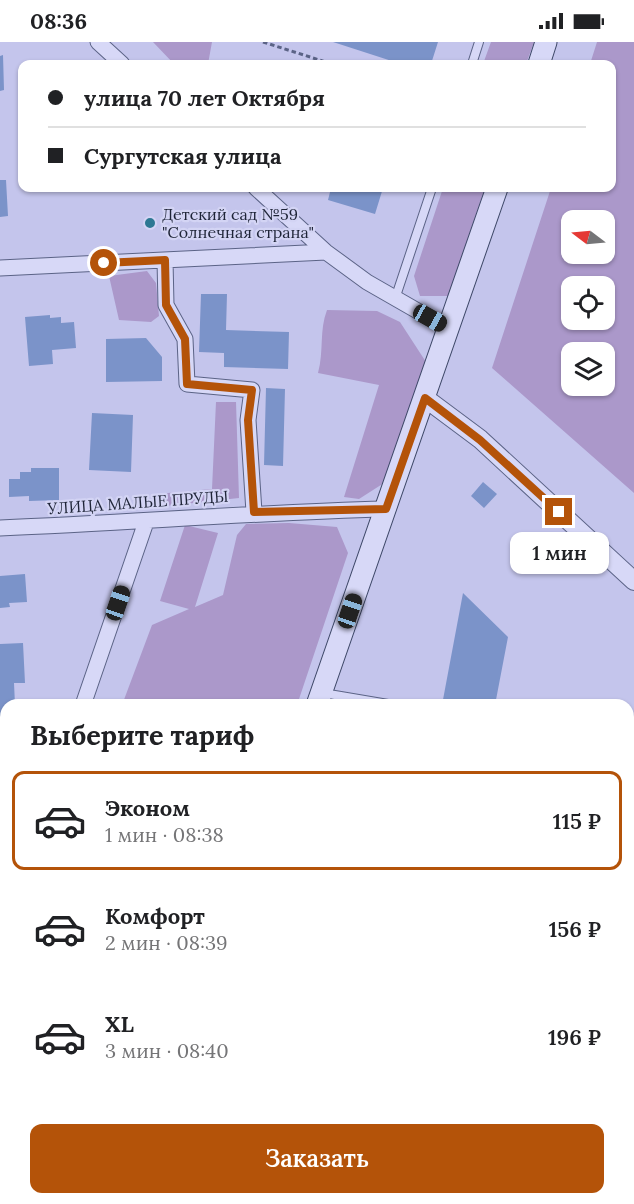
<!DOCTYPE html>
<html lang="ru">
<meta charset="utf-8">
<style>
:root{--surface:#fff;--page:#f2f2f2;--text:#202124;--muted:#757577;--line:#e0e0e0;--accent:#b45309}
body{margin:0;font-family:Lora,serif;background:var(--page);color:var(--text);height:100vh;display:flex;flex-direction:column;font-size:22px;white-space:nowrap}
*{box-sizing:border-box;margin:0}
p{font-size:20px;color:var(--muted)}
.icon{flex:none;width:33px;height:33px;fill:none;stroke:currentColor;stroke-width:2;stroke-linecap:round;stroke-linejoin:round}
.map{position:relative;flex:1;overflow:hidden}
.panel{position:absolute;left:0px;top:657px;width:634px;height:506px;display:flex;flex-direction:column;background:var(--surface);border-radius:18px 18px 0 0;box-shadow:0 2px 4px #0004}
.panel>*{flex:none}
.guide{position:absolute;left:18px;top:18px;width:598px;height:132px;border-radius:12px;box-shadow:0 2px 4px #0004;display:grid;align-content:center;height:132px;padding:0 30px;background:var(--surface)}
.needle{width:39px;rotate:286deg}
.fabs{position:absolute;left:561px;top:168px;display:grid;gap:12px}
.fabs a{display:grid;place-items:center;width:54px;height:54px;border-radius:12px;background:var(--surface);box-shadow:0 2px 4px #0004;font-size:30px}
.end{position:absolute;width:27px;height:27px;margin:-14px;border:8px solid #b45309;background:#fff;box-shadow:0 0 0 3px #fff}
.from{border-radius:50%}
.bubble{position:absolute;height:42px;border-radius:12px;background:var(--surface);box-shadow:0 2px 4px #0004;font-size:20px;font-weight:600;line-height:42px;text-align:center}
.car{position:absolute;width:18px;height:36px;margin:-18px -9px;border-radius:8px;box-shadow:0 0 4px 2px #0007;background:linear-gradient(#222 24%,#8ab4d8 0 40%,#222 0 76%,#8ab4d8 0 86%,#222 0)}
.guide b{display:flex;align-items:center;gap:21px;height:57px;font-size:22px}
.guide b+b{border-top:2px solid var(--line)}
.guide i{width:15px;height:15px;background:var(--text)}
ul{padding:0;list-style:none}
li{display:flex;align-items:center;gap:18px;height:99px;margin:0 12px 9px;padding:0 18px;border:3px solid transparent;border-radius:12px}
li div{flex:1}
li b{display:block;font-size:22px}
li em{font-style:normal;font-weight:600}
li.on{border-color:var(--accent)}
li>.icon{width:54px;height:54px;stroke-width:1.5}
h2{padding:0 30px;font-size:27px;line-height:72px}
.button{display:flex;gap:12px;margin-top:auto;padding:12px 30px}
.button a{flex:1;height:69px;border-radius:12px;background:var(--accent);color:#fff;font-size:24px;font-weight:600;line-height:69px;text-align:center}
.status{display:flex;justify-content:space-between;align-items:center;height:42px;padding:0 30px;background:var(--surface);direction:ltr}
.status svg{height:16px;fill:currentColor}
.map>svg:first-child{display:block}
.green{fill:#ab98ca;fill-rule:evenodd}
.building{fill:#7b93c9}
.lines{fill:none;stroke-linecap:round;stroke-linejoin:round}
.service-casing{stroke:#5b6386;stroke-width:10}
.minor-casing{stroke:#5b6386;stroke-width:17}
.tertiary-casing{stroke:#5b6386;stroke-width:20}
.secondary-casing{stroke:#3e4868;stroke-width:23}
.path{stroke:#5b6386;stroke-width:3;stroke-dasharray:4.5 3;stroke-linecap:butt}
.service{stroke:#d7d8f7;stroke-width:8}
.minor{stroke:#d7d8f7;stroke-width:15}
.tertiary{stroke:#d7d8f7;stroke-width:18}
.secondary{stroke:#d7d8f7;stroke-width:21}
.route{stroke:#b45309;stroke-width:8}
.poi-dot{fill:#2d7893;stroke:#d3d4f4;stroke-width:2}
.labels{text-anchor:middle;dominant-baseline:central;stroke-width:4.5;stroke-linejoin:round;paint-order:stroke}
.poi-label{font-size:16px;fill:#1e2437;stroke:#d3d4f4;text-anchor:start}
.street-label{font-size:16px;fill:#1e2437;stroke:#d3d4f4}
</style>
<div class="status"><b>08:36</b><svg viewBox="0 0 49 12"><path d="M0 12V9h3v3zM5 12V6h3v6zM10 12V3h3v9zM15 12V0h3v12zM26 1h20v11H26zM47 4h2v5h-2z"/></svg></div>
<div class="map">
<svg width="634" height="1162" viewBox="0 0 634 1162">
<rect width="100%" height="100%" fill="#c4c5ec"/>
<path class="green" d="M153,0H212L208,22H174Z
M491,0H534L526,22H483Z
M597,0H634V451L492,326L551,146H612V22H590ZM572,178H604V212H572ZM572,244H604V278H572ZM572,310H604V344H572Z
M443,146H485L448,254H420L414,234Z
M147,229L156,241L159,274L151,280L119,278L109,234Z
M327,268L377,269L400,280L426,320L384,441L359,457L344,455L379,343L318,331C324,309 319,289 327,268Z
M216,360H236L239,456L157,465V452L212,447Z
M289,481L337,485L348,511L297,663H122L152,583L189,567L160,559L185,483L218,491L195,565L223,553L237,493L246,482Z
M6,978V1123L0,1121V995Z
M0,1137L6,1139V1156L52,1157L67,1162H0Z"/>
<path class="building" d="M333,0H438L431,22H401Z
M3,13L4,48L0,49V14Z
M0,138H6L8,174L0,175Z
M331,146H383L375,172L328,158Z
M201,252H227L226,288L289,290L288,327L224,325V311L199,310Z
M50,273V276L61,275V281L74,280L76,306L52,308L53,322L29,324L25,275Z
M146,296L162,315V339L106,340V297Z
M266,346L285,347L283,424L264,423Z
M92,371L133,373L131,430L89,428Z
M31,426H59V458L29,459V454L9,455V437H20V430H31Z
M483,440L497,452L484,466L471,454Z
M25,532L27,560L9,561L10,565L0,566V534Z
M463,551L508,595L495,663H442Z
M23,601L25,641H14L15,663H6V682L0,683V602Z
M634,1100V1145L628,1142V1113Z"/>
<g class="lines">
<defs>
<path id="service" d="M472,22L479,0
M395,257L432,146
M323,651L394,663"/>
<path id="minor" d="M98,0L122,22
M256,146L326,210L367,240L449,287
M165,218L166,263L185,297L187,342L252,348L248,378L254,470
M0,226L326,210
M0,486C129,481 257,470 385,467
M83,663L146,480
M0,721H6
M0,903L6,886"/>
<path id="tertiary" d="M425,356L480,397L634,539"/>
<path id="secondary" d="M539,22L546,0
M317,663L497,146
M144,1162L146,1156"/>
</defs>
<use href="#service" class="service-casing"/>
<use href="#minor" class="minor-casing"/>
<use href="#tertiary" class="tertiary-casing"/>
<use href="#secondary" class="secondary-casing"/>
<path class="path" d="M263,0L332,22"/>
<use href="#service" class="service"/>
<use href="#minor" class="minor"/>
<use href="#tertiary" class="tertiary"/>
<use href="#secondary" class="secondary"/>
</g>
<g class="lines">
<path class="route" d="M104,221L165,218L166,263L185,297L187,342L252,348L248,378L254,470L386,467L425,356L480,398L559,470"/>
</g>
<circle class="poi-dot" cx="150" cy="181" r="6"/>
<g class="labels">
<g class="poi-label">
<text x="162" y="172">Детский сад №59<tspan x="162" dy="18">"Солнечная страна"</tspan></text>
</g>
<g class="street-label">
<text transform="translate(138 460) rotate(-4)">УЛИЦА МАЛЫЕ ПРУДЫ</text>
</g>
</g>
</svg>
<div class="fabs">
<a><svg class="needle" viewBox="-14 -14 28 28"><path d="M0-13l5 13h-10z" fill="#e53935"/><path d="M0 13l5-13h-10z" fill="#757577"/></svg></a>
<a><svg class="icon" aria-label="locate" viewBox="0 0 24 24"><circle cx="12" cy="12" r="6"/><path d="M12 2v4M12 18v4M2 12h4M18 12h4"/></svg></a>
<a><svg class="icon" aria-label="layers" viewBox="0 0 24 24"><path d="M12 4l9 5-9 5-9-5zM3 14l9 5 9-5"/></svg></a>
</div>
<i class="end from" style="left:104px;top:221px"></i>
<i class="end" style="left:559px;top:470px"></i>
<div class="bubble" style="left:510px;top:490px;width:99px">1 мин</div>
<i class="car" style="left:430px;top:276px;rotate:119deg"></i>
<i class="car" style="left:118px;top:561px;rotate:19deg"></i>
<i class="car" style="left:350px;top:569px;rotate:19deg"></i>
<div class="guide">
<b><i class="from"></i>улица 70 лет Октября</b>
<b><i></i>Сургутская улица</b>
</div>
<section class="panel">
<h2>Выберите тариф</h2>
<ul>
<li class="on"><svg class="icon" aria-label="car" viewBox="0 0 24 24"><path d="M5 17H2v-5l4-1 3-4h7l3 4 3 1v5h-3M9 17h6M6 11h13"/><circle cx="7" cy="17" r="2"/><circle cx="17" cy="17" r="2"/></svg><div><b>Эконом</b><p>1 мин · 08:38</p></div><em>115 ₽</em></li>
<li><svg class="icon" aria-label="car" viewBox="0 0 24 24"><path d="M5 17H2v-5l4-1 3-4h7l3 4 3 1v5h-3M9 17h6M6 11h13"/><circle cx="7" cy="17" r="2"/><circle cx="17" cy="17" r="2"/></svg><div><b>Комфорт</b><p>2 мин · 08:39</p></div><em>156 ₽</em></li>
<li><svg class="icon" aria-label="car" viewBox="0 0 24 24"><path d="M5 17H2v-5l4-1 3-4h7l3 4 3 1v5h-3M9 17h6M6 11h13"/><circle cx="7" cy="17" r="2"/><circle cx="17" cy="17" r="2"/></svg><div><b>XL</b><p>3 мин · 08:40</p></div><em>196 ₽</em></li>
</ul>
<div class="button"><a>Заказать</a></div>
</section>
</div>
